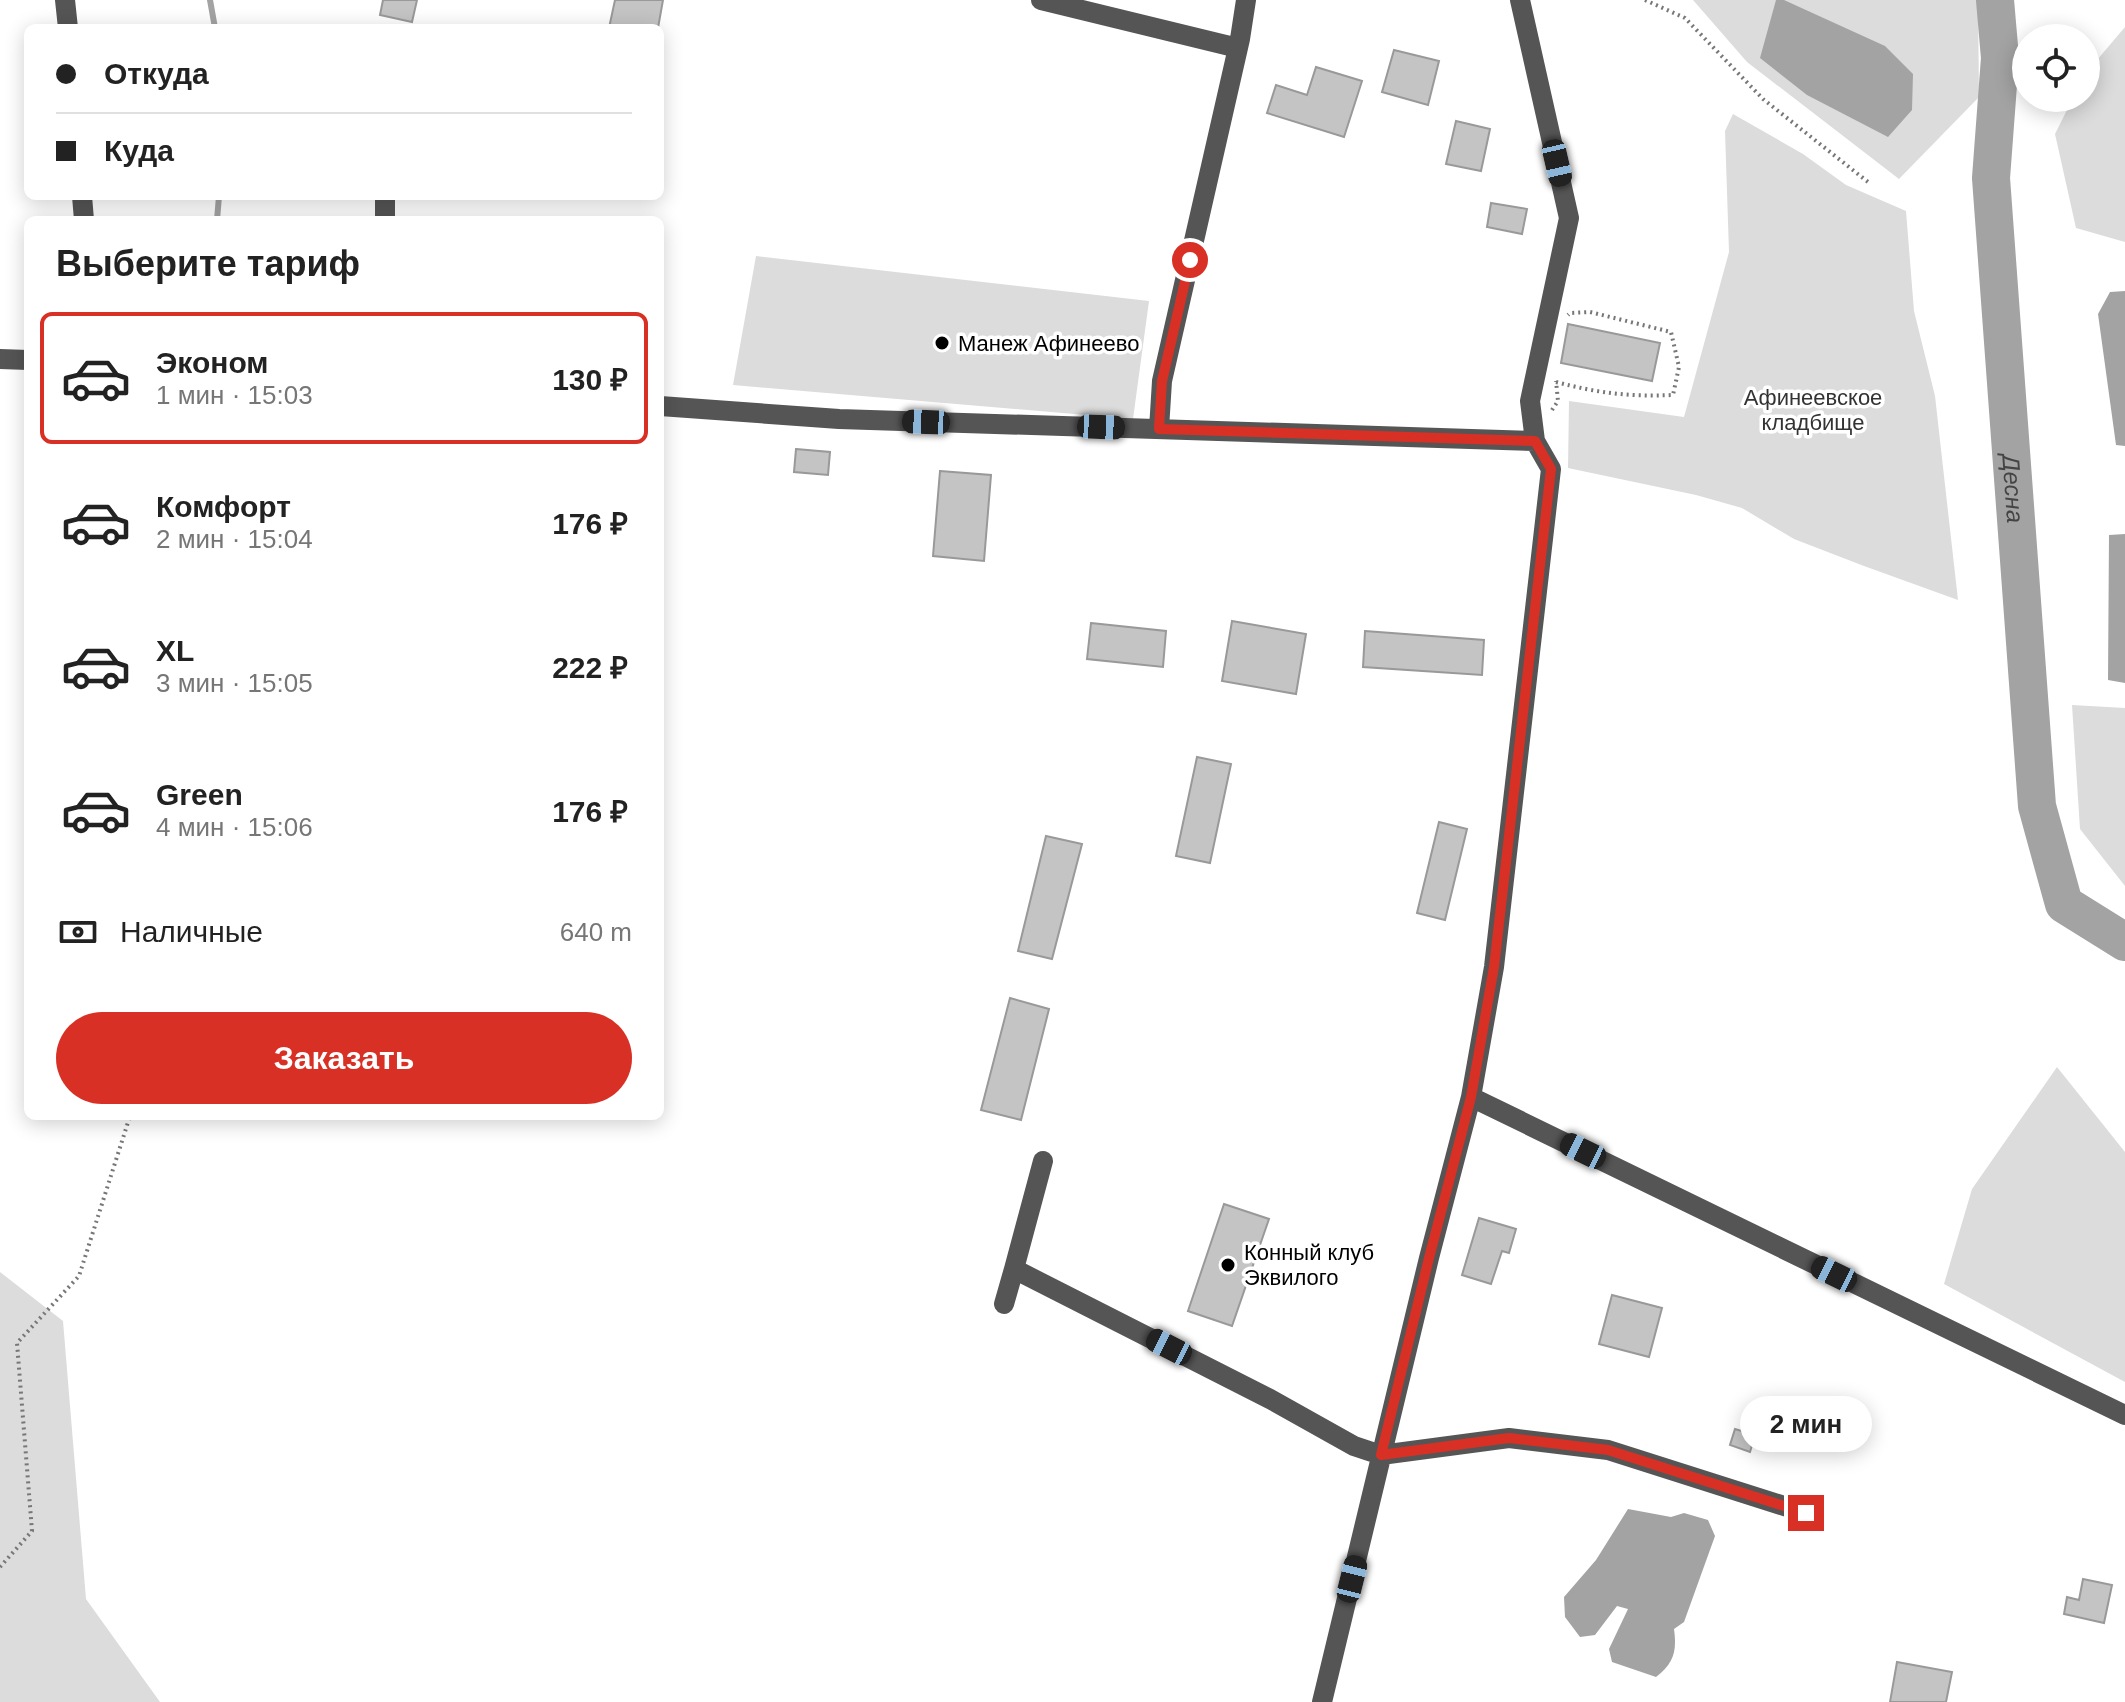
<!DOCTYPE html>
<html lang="ru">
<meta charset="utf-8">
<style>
:root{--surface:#fff;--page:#f6f6f6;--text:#222;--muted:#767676;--line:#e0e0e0;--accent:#d93025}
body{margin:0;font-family:Helvetica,sans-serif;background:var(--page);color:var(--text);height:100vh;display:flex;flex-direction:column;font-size:30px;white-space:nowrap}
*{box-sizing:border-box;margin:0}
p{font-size:26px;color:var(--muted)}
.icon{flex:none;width:44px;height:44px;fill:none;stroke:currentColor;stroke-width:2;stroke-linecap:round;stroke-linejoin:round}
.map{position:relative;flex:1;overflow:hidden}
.sheet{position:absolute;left:24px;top:216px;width:640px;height:904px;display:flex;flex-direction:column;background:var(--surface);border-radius:12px;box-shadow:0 4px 20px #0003}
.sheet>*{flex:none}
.banner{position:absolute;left:24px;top:24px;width:640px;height:176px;border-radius:12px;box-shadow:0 4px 20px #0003;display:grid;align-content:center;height:176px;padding:0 32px;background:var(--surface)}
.tools{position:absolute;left:2012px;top:24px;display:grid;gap:16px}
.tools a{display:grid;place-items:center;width:88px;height:88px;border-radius:50%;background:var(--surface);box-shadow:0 4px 20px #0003;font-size:40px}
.end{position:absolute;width:36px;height:36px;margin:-18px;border:10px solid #d93025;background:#fff;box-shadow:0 0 0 4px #fff}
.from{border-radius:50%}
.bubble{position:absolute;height:56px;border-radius:28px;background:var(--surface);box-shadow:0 4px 20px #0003;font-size:26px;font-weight:800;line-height:56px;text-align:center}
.car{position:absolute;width:24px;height:48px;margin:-24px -12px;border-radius:10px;box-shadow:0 0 6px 2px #0007;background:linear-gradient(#222 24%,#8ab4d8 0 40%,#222 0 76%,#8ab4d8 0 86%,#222 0)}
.banner b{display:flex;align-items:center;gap:28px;height:76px;font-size:30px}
.banner b+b{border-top:2px solid var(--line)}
.banner i{width:20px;height:20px;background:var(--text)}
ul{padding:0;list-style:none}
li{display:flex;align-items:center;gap:24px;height:132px;margin:0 16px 12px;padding:0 16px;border:4px solid transparent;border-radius:12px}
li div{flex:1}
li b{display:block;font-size:30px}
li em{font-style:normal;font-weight:800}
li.on{border-color:var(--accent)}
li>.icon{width:72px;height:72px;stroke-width:1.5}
h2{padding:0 32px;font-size:36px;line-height:96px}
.pay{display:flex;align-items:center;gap:20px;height:88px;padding:0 32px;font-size:30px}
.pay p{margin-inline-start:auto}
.button{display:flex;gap:16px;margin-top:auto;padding:16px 32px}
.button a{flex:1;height:92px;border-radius:48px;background:var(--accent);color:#fff;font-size:32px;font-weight:800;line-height:92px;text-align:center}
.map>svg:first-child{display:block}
.green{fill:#dcdcdc}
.water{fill:#a3a3a3}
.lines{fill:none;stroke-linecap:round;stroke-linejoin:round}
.stream{stroke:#a3a3a3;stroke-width:6}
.river{stroke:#a3a3a3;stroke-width:38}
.building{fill:#c4c4c4;stroke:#999;stroke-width:2}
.path{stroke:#777;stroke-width:4;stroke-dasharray:2 4;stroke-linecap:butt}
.minor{stroke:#555;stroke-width:20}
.route{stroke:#d93025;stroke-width:10}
.poi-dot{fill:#000;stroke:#fff;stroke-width:3}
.labels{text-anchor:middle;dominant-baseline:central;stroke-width:7;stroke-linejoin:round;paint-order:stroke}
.poi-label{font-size:22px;fill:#000;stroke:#fff;text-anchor:start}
.park-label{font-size:22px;fill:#333;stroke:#fff}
.water-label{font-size:24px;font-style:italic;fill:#444;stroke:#fff}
</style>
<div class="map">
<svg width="2125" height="1702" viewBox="0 0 2125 1702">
<rect width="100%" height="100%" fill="#fff"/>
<path class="green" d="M1693,0H1978L1979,97L1899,179L1747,62Z
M2125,27V242L2076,228L2055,134L2073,98H2086V73Z
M1733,114L1803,154L1846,185L1906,211L1914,311L1935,396L1958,600L1864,566L1794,539L1742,508L1696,495L1568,468L1569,401L1684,417L1729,252L1725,131Z
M756,256L1149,301L1133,419L733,385Z
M2072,705L2125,708V886L2080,829Z
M2057,1067L2125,1152V1382L1944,1284L1972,1189Z
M0,1272L63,1321L86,1599L160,1702H0Z"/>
<path class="water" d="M1776,0H1784L1885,46L1913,74L1912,110L1888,137L1807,95L1760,58Z
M2125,291V446L2116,445L2098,314L2110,292Z
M2125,534V683L2108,680L2109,535Z
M1628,1509L1671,1517L1684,1513L1708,1520L1715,1536L1684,1622L1674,1629C1677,1651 1674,1663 1656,1677L1612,1662L1609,1649L1628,1609L1617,1606L1595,1635L1580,1637L1565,1617L1564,1597L1596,1560Z"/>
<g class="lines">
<path class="stream" d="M210,0L215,28
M217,220L219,196"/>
<path class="river" id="s1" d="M1995,0L2000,58L1991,178L2037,806L2064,904L2125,942"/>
</g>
<path class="building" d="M383,0H417L412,22L380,15Z
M615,0H663L658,28H609Z
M1394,50L1439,61L1428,105L1382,92Z
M1316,67L1362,81L1344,137L1267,113L1276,85L1307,95Z
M1456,121L1490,129L1481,171L1446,164Z
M1491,203L1527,209L1522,234L1487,227Z
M1568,324L1660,343L1652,381L1561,363Z
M796,449L830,452L828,475L794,472Z
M940,471L991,475L984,561L933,556Z
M1232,621L1306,634L1296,694L1222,681Z
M1091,623L1166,631L1163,667L1087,659Z
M1365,631L1484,640L1482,675L1363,667Z
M1197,757L1231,764L1210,863L1176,856Z
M1439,822L1467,829L1445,920L1417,913Z
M1046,836L1082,844L1052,959L1018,951Z
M1010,998L1049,1009L1021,1120L981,1110Z
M1224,1204L1269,1219L1232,1326L1188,1311Z
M1479,1218L1516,1229L1509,1253L1502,1251L1491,1284L1462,1275Z
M1612,1295L1662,1308L1649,1357L1599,1344Z
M1735,1429L1755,1435L1750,1452L1730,1445Z
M2083,1579L2112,1585L2104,1623L2064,1614L2067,1597L2079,1600Z
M1897,1662L1952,1672L1946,1702H1890Z"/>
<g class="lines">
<path class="path" d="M1645,0L1685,18L1763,99L1868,182
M1556,382C1598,393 1629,397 1673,395L1679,367L1671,332L1590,312L1570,313L1568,315
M1552,410L1558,401L1556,381
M0,1567L32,1531L17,1343L79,1276L130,1116"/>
<path class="minor" d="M65,0L68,28
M1041,0L1238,48
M82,196L84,220
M385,220V196
M0,359L28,360
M660,406L839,419L1535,441
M1159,429L1162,381L1240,39L1246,0
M1471,1097L2125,1415
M1014,1269L1043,1161
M1004,1304L1014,1269L1270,1399L1354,1446L1381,1455L1509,1438L1608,1450L1806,1513
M1322,1702L1429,1258L1471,1097L1494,967L1551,469L1535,441L1530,401L1569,218L1520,0"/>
</g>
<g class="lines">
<path class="route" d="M1190,260L1162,381L1159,429L1535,441L1551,469L1494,967L1471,1097L1429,1258L1381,1455L1509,1438L1608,1450L1806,1513"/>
</g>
<g class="poi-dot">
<circle cx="942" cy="343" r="8"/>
<circle cx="1228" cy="1265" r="8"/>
</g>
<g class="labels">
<g class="poi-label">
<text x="958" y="343">Манеж Афинеево</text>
<text x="1244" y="1252">Конный клуб<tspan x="1244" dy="25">Эквилого</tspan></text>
</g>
<g class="park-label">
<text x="1813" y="397">Афинеевское<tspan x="1813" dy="25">кладбище</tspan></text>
</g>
<g class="water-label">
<text stroke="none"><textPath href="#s1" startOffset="490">Десна</textPath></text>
</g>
</g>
</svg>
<div class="tools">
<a><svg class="icon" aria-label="locate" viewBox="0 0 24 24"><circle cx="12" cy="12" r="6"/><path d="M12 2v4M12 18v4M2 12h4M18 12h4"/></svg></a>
</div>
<i class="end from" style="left:1190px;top:260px"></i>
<i class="end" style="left:1806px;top:1513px"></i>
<div class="bubble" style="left:1740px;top:1396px;width:132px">2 мин</div>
<i class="car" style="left:1557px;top:163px;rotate:167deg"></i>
<i class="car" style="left:926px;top:422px;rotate:272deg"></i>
<i class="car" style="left:1101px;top:427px;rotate:92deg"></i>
<i class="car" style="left:1583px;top:1151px;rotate:296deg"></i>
<i class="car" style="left:1834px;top:1274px;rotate:296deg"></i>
<i class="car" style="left:1169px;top:1347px;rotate:297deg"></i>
<i class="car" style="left:1352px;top:1579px;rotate:14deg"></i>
<div class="banner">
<b><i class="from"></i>Откуда</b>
<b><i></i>Куда</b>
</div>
<section class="sheet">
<h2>Выберите тариф</h2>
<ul>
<li class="on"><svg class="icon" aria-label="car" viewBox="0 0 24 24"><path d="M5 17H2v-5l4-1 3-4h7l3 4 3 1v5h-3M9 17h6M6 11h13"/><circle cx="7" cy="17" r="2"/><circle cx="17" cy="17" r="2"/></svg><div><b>Эконом</b><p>1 мин · 15:03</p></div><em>130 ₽</em></li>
<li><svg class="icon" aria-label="car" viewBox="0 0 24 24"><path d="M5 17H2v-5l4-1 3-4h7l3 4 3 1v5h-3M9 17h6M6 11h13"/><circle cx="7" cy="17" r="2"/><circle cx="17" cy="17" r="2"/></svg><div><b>Комфорт</b><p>2 мин · 15:04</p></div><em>176 ₽</em></li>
<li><svg class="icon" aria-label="car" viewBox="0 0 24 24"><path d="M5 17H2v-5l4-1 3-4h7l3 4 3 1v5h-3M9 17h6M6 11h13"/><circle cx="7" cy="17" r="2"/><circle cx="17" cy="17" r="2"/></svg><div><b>XL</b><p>3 мин · 15:05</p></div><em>222 ₽</em></li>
<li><svg class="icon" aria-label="car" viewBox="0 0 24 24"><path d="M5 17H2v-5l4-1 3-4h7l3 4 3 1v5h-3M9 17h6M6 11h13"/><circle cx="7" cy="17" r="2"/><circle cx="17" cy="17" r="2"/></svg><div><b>Green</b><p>4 мин · 15:06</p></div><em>176 ₽</em></li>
</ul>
<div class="pay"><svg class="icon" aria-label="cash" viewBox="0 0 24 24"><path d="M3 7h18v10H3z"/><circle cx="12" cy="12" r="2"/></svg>Наличные<p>640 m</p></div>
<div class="button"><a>Заказать</a></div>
</section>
</div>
